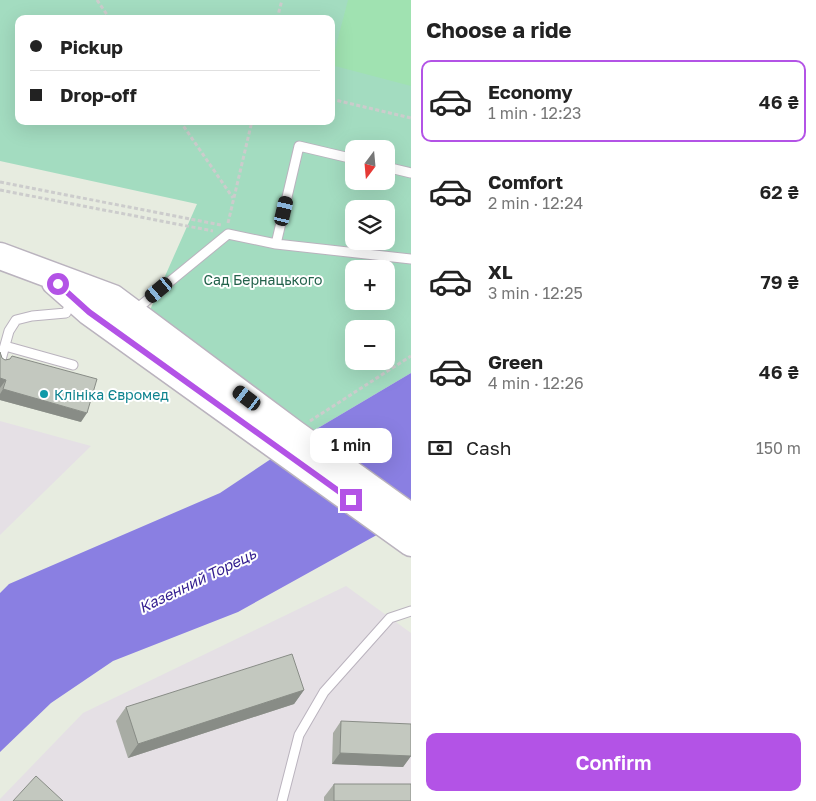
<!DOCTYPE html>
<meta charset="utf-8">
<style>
:root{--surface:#fff;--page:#f2f2f2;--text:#222;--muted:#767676;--line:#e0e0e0;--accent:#b353e6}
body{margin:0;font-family:"Golos Text",sans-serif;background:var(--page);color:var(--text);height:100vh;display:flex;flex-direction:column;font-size:19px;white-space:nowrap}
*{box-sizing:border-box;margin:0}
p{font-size:16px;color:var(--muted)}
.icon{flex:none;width:28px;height:28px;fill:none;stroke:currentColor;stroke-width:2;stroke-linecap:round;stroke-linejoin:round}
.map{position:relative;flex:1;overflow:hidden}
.panel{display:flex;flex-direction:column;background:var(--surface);width:405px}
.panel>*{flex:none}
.banner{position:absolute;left:15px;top:15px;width:320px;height:110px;border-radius:10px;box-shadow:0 5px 20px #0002;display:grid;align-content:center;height:110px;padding:0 15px;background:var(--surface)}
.needle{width:32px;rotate:196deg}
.buttons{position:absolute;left:345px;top:140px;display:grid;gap:10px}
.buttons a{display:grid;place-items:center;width:50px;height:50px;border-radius:10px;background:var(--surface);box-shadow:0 5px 20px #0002;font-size:25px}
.end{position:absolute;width:22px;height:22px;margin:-11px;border:6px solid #b353e6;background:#fff;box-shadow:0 0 0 2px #fff}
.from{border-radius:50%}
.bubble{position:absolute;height:35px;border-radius:10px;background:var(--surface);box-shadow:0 5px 20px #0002;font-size:16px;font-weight:600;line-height:35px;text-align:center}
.car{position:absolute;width:15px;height:30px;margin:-15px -8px;border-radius:6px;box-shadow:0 0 4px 1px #0007;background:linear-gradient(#222 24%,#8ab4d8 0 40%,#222 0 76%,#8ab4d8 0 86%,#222 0)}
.banner b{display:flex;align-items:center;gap:18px;height:48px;font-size:19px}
.banner b+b{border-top:1px solid var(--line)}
.banner i{width:12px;height:12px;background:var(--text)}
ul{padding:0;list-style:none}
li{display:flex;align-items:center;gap:15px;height:82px;margin:0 10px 8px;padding:0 5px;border:2px solid transparent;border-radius:10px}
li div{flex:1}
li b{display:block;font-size:19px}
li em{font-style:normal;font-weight:600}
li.selected{border-color:var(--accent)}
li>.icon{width:45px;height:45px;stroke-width:1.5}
h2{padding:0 15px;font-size:22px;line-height:60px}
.pay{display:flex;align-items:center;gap:12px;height:55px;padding:0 15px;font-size:19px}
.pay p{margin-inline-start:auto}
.button{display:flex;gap:10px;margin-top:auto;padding:10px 15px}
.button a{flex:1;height:58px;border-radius:10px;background:var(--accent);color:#fff;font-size:20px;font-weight:600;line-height:58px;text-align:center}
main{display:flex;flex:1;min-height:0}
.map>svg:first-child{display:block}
.industrial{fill:#e5e0e5}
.green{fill:#a3dcc0;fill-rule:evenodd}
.pitch{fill:#a0e2b1}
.water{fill:#8a7fe2}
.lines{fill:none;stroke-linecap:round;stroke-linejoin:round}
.lane-casing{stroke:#bab3be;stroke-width:11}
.secondary-casing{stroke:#bab3be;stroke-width:29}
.path{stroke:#ccc;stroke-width:3;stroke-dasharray:4 2.5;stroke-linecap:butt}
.lane{stroke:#fff;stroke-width:9}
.secondary{stroke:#fff;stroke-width:26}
.wall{fill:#a8aca4}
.shaded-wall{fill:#888c86}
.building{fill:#c3c8bf;stroke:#888c86}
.route{stroke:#b353e6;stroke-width:6}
.culture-dot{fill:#0f9aa8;stroke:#fff;stroke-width:2}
.labels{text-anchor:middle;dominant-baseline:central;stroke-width:4;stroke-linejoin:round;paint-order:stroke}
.park-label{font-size:14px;fill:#23624b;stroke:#fff}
.culture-label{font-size:14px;fill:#0d838f;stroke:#fff;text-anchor:start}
.water-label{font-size:15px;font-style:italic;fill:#321d8f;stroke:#fff}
</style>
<main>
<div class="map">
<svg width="411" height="801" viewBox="0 0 411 801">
<rect width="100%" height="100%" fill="#e7ece0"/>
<path class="industrial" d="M0,421L91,446L0,535Z
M346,586L411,633V801H0V799L83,713Z"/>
<path class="green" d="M0,0H411V373L313,431L150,310L197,204L0,161ZM19,19H331V121H19ZM354,149H386V181H354ZM354,209H386V241H354ZM354,269H386V301H354ZM354,329H386V361H354Z"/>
<path class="pitch" d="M348,0H411V86L331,65Z"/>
<path class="water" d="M411,373V516L238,612L113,661L51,703L0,752V593L9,584L220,493L313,431Z"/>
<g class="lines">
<defs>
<path id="lane" d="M386,167L411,173
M276,244L299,146L354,159
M134,311L228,234L276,244L411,259
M5,346L73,365
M0,363L9,331L16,320L32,316L66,313L72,300
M282,801L299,735L324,692L390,618L411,611"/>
<path id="secondary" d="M0,256L113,298L294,433L411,517
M55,282L89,312L411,543"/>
</defs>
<use href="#lane" class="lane-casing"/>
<use href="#secondary" class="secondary-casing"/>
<path class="path" d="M97,0L110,19
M277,19L282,0
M331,99L411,118
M180,121L233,198
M0,182L221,225
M0,190L213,231
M228,223L252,121
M310,421L411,356"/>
<use href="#lane" class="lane"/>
<use href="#secondary" class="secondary"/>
</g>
<path class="wall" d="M0,352L2,358L5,360L10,359L81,422L0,400Z
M304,690L294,704L128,758L116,721L126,707Z
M341,721L411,756L403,767L332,764L333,733Z
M334,784L411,801H324V797Z"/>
<path class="shaded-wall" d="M0,378L6,380L0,388Z
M3,389L87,413L81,422L0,400V394Z
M304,690L294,704L128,758L138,744Z
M340,753L411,756L403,767L332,764Z"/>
<path class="building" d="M0,352L2,358L5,360L10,359L12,356L97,379L87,413L3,389L6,380L0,378Z
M292,654L304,690L138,744L126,707Z
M341,721L411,724V756L340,753Z
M36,776L63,801H13Z
M334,784H411V801H334Z"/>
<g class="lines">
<path class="route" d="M58,284L89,312L351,500"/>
</g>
<circle class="culture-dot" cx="44" cy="394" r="5"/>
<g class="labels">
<g class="park-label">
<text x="263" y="279">Сад Бернацького</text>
</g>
<g class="culture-label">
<text x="54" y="394">Клініка Євромед</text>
</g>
<g class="water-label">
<text transform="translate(197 580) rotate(-26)">Казенний Торець</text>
</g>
</g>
</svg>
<div class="buttons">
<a><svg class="needle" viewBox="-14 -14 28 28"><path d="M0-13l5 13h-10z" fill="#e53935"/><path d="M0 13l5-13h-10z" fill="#767676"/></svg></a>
<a><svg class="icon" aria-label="layers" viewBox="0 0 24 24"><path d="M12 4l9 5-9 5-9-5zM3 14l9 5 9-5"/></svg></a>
<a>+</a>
<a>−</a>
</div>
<i class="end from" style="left:58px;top:284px"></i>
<i class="end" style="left:351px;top:500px"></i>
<div class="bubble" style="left:310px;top:428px;width:82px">1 min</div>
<i class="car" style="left:284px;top:211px;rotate:13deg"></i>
<i class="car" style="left:159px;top:290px;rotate:230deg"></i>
<i class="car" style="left:247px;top:398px;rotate:307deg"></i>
<div class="banner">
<b><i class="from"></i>Pickup</b>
<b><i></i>Drop-off</b>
</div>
</div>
<section class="panel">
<h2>Choose a ride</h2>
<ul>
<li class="selected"><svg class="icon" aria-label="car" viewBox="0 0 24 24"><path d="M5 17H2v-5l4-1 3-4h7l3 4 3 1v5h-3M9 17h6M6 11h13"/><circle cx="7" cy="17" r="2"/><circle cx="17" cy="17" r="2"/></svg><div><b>Economy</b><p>1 min · 12:23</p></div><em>46 ₴</em></li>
<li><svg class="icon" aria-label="car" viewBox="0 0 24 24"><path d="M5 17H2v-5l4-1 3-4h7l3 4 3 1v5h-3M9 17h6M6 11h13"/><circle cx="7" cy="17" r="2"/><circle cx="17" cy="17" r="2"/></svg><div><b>Comfort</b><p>2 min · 12:24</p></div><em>62 ₴</em></li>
<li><svg class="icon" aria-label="car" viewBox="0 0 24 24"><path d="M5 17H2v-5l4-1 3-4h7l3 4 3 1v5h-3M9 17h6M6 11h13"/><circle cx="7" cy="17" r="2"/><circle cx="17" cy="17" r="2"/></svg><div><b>XL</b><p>3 min · 12:25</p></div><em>79 ₴</em></li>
<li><svg class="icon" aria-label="car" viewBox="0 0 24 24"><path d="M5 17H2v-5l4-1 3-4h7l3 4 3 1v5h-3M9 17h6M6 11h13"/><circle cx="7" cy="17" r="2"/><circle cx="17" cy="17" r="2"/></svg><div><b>Green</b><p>4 min · 12:26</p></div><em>46 ₴</em></li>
</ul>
<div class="pay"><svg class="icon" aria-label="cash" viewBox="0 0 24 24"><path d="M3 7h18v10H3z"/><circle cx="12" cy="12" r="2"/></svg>Cash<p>150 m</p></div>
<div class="button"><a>Confirm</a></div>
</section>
</main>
